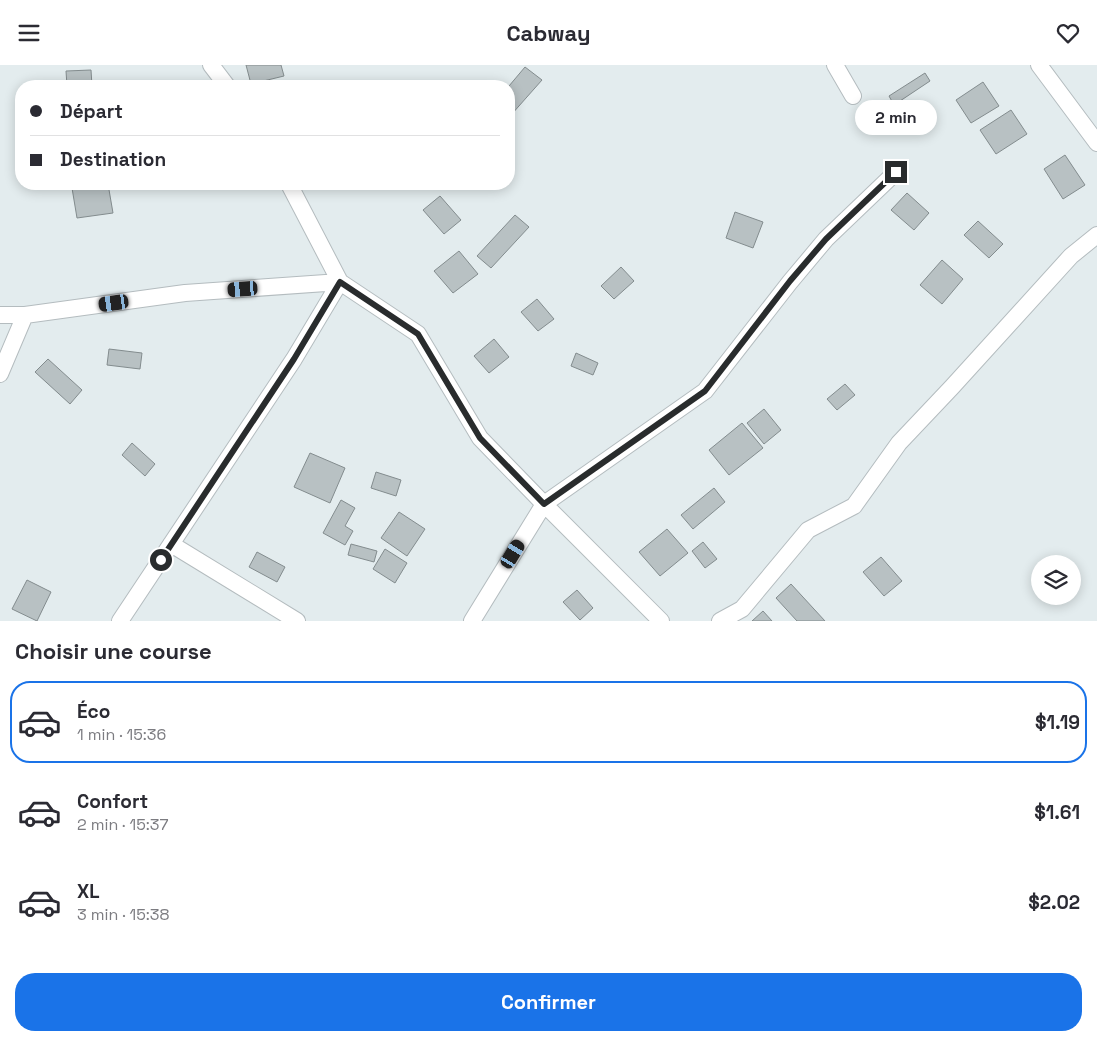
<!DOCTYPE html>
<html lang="fr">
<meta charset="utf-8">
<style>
:root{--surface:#fff;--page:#f2f2f3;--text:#2b2b33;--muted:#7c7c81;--line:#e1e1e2;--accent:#1a73e8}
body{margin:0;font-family:"Space Grotesk",sans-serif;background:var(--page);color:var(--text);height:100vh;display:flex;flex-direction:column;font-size:19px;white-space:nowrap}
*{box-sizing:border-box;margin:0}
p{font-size:16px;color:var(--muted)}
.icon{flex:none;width:28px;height:28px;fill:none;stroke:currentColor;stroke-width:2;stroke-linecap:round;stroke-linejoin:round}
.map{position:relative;height:556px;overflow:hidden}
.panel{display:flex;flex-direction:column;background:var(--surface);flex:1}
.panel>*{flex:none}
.guide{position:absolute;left:15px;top:15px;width:500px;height:110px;border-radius:20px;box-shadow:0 2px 12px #0003;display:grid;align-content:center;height:110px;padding:0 15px;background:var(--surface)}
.controls{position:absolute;left:1031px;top:490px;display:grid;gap:10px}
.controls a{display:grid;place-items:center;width:50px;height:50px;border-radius:50%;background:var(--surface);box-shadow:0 2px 12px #0003;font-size:25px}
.end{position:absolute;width:22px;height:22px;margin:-11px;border:6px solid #292c2d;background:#fff;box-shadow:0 0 0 2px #fff}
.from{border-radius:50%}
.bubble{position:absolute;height:35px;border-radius:18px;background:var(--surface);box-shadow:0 2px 12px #0003;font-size:16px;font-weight:800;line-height:35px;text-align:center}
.car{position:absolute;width:15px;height:30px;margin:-15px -8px;border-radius:6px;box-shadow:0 0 4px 1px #0007;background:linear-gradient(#222 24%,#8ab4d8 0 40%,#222 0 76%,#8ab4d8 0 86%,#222 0)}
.guide b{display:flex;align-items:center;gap:18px;height:48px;font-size:19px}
.guide b+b{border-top:1px solid var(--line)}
.guide i{width:12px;height:12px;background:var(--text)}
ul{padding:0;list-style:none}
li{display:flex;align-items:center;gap:15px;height:82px;margin:0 10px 8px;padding:0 5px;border:2px solid transparent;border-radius:20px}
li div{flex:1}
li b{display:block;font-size:19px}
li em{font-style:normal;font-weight:800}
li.on{border-color:var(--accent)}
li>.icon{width:45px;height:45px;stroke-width:1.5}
h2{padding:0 15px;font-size:22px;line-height:60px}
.primary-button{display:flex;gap:10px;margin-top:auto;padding:10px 15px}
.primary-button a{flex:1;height:58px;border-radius:20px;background:var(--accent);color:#fff;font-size:20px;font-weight:800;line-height:58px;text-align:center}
header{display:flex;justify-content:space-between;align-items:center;height:65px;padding:0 15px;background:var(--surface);font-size:22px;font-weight:800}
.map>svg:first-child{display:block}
.building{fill:#b8c1c3;stroke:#838c8e}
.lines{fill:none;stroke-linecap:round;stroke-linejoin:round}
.street-casing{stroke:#b4bcbf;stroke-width:18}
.street{stroke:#fff;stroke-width:16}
.route{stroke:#292c2d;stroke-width:6}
</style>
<header><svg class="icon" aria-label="menu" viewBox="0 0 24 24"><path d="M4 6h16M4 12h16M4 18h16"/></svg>Cabway<svg class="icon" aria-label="heart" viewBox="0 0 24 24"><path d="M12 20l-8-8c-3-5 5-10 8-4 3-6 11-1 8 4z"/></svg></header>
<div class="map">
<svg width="1097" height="556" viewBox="0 0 1097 556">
<rect width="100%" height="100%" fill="#e3ecee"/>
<path class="building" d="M246,0H281L284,11L251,19Z
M525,2L542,15L511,50L509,48V21Z
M91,5L92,21H67L66,6Z
M925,8L930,16L894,40L889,31Z
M983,17L999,41L971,58L956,35Z
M1011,45L1027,69L996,89L980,65Z
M1065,90L1085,120L1063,134L1044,104Z
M101,119H108L113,148L77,153L72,123Z
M429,119H443L440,124Z
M907,128L929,148L914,165L891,145Z
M440,131L461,155L444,169L423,145Z
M735,147L763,157L753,183L726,173Z
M515,150L529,162L491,203L477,191Z
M978,156L1003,179L989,193L964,170Z
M459,186L478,209L453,228L434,206Z
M942,195L963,214L942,239L920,220Z
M621,202L634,216L614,234L601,221Z
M537,234L554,254L538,266L521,247Z
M494,274L509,292L489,308L474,291Z
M109,284L142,288L140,304L107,300Z
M576,288L598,298L593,310L571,301Z
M48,294L82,325L70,339L35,307Z
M845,319L855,330L837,345L827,334Z
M764,344L781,365L764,379L747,358Z
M742,358L763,383L729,410L709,385Z
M132,378L155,399L145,411L122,390Z
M310,388L345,403L330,438L294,422Z
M376,407L401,415L396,431L371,423Z
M714,423L725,437L693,464L681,450Z
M341,435L355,443L345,461L353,466L345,480L323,468Z
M399,447L425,464L407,491L381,473Z
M667,464L688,488L660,511L639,487Z
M703,477L717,494L705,503L692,486Z
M351,479L377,486L374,497L348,490Z
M385,484L407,498L395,518L373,504Z
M257,487L285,502L277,517L249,502Z
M881,492L902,516L884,531L863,507Z
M27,515L51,527L37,556L12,544Z
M791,519L825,556H797L776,533Z
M577,525L593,543L580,555L563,537Z
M763,546L772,556H752Z"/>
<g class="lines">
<defs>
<path id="street" d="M211,0L227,21
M835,0L853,31
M1039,0L1097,78
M289,119L340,217L418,269L480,373L544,439L661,556
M0,250H25L185,228L340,217
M0,309L25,250
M171,479L297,556
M120,556L294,294L340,217
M472,556L544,439L705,326L790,217L826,174L896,107
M720,556L742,544L808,465L854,441L899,378L952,322L1071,191L1097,170"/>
</defs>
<use href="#street" class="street-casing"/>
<use href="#street" class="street"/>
</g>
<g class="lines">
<path class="route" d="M161,495L294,294L340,217L418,269L480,373L544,439L705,326L790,216L826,174L896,107"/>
</g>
</svg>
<div class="controls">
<a><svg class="icon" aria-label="layers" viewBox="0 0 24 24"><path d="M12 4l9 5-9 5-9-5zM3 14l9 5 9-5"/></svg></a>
</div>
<i class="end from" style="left:161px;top:495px"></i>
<i class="end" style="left:896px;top:107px"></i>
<div class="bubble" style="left:855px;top:35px;width:82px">2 min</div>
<i class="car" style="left:243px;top:224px;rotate:266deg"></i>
<i class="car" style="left:114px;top:238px;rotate:262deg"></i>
<i class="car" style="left:513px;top:489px;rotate:31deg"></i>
<div class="guide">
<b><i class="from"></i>Départ</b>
<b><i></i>Destination</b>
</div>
</div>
<section class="panel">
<h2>Choisir une course</h2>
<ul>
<li class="on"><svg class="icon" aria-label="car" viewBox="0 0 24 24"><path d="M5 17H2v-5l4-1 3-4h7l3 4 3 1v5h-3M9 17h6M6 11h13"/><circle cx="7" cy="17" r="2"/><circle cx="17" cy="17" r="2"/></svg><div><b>Éco</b><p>1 min · 15:36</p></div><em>$1.19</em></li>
<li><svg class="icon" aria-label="car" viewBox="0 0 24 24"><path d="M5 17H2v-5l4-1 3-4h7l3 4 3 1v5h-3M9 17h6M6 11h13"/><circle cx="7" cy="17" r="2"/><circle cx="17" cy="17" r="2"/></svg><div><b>Confort</b><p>2 min · 15:37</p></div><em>$1.61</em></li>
<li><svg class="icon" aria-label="car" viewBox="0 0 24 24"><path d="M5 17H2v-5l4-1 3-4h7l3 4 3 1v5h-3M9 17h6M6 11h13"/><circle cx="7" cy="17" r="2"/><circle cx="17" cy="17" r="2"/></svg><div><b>XL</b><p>3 min · 15:38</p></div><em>$2.02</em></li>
</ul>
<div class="primary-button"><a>Confirmer</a></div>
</section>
